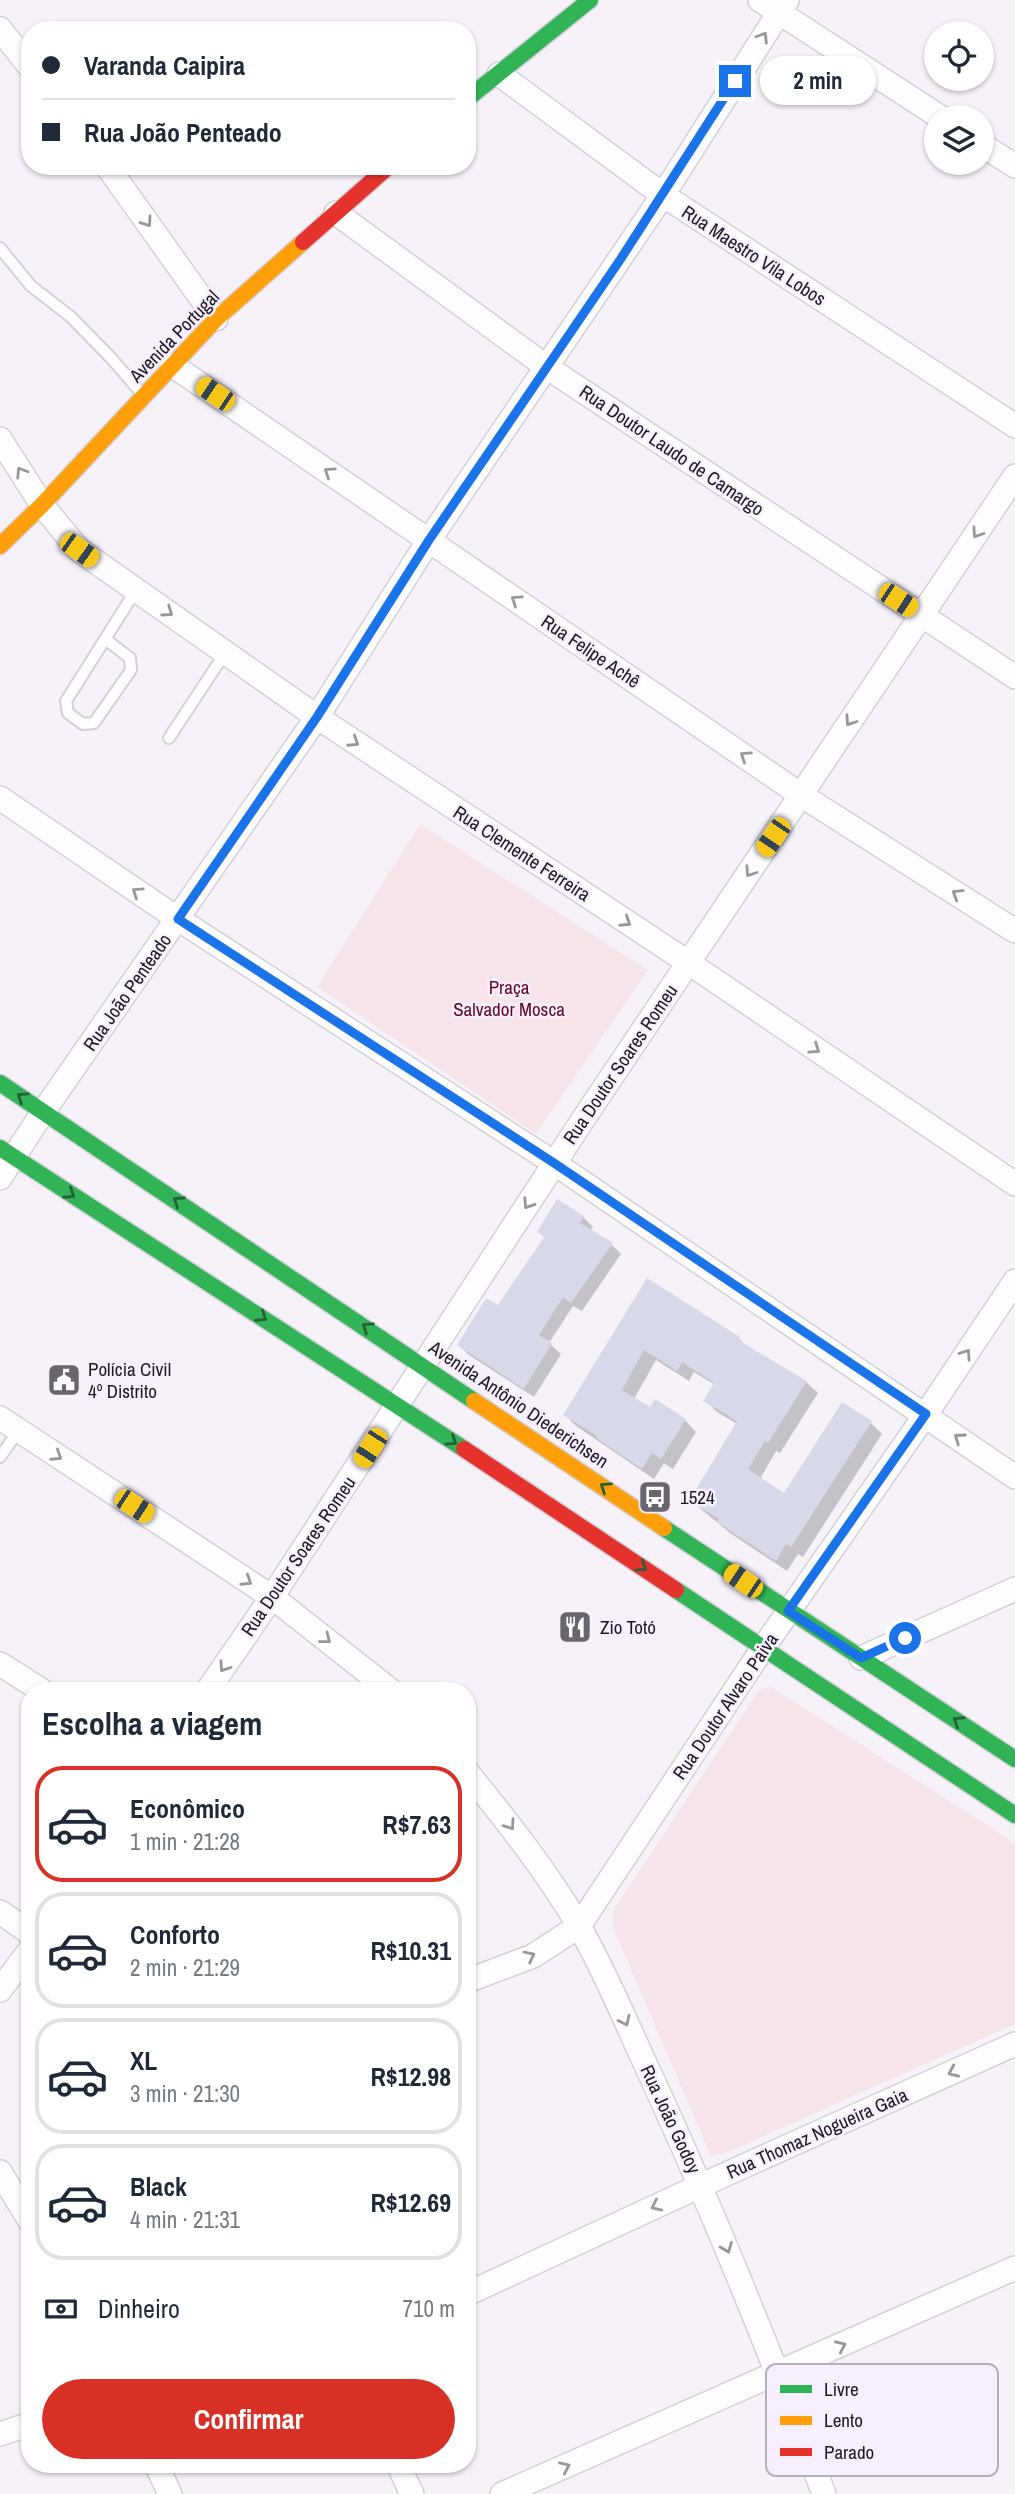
<!DOCTYPE html>
<html lang="pt">
<meta charset="utf-8">
<style>
:root{--surface:#fff;--page:#f2f2f3;--text:#1f2937;--muted:#747a83;--line:#e0e1e3;--accent:#d93025}
body{margin:0;font-family:"Archivo Narrow",sans-serif;background:var(--page);color:var(--text);height:100vh;display:flex;flex-direction:column;font-size:26px;white-space:nowrap}
*{box-sizing:border-box;margin:0}
p{font-size:23px;color:var(--muted)}
.icon{flex:none;width:38px;height:38px;fill:none;stroke:currentColor;stroke-width:2;stroke-linecap:round;stroke-linejoin:round}
.map{position:relative;flex:1;overflow:hidden}
.side{position:absolute;left:21px;top:1682px;width:455px;height:791px;display:flex;flex-direction:column;background:var(--surface);border-radius:28px;box-shadow:0 2px 5px #0004}
.side>*{flex:none}
.hud{position:absolute;left:21px;top:21px;width:455px;height:154px;border-radius:28px;box-shadow:0 2px 5px #0004;display:grid;align-content:center;height:154px;padding:0 21px;background:var(--surface)}
.tools{position:absolute;left:924px;top:21px;display:grid;gap:14px}
.tools a{display:grid;place-items:center;width:70px;height:70px;border-radius:50%;background:var(--surface);box-shadow:0 2px 5px #0004;font-size:35px}
.end{position:absolute;width:32px;height:32px;margin:-16px;border:9px solid #1a73e8;background:#fff;box-shadow:0 0 0 4px #fff}
.from{border-radius:50%}
.bubble{position:absolute;height:49px;border-radius:24px;background:var(--surface);box-shadow:0 2px 5px #0004;font-size:23px;font-weight:800;line-height:49px;text-align:center}
.car{position:absolute;width:21px;height:42px;margin:-21px -10px;border-radius:9px;box-shadow:0 0 5px 2px #0007;background:linear-gradient(#f5c518 24%,#345 0 40%,#f5c518 0 76%,#345 0 86%,#f5c518 0)}
.hud b{display:flex;align-items:center;gap:24px;height:66px;font-size:26px}
.hud b+b{border-top:2px solid var(--line)}
.hud i{width:18px;height:18px;background:var(--text)}
ul{padding:0;list-style:none}
li{display:flex;align-items:center;gap:21px;height:116px;margin:0 14px 10px;padding:0 7px;border:4px solid var(--line);border-radius:28px}
li div{flex:1}
li b{display:block;font-size:26px}
li em{font-style:normal;font-weight:800}
li.current{border-color:var(--accent)}
li>.icon{width:63px;height:63px;stroke-width:1.5}
h2{padding:0 21px;font-size:32px;line-height:84px}
.pay{display:flex;align-items:center;gap:18px;height:77px;padding:0 21px;font-size:26px}
.pay p{margin-inline-start:auto}
.cta{display:flex;gap:14px;margin-top:auto;padding:14px 21px}
.cta a{flex:1;height:80px;border-radius:42px;background:var(--accent);color:#fff;font-size:28px;font-weight:800;line-height:80px;text-align:center}
.map>svg:first-child{display:block}
.green{fill:#f6e4e8}
.shadow{fill:#0003}
.building{fill:#d7d8e9}
.lines{fill:none;stroke-linecap:round;stroke-linejoin:round}
.lane-casing{stroke:#d3cfd7;stroke-width:14}
.street-casing{stroke:#d3cfd7;stroke-width:26}
.fast-casing{stroke:#d3cfd7;stroke-width:19}
.slow-casing{stroke:#d3cfd7;stroke-width:19}
.jam-casing{stroke:#d3cfd7;stroke-width:19}
.lane{stroke:#fefdfe;stroke-width:10}
.street{stroke:#fefdfe;stroke-width:23}
.fast{stroke:#30b455;stroke-width:16}
.slow{stroke:#ff9f0a;stroke-width:16}
.jam{stroke:#e5322d;stroke-width:16}
.oneway{stroke:#99969b}
.oneway2{stroke:#265f38}
.route{stroke:#1a73e8;stroke-width:9}
.labels{text-anchor:middle;dominant-baseline:central;stroke-width:5;stroke-linejoin:round;paint-order:stroke}
.street-label{font-size:19px;fill:#1d1921;stroke:#f7effe}
.park-label{font-size:19px;fill:#660721;stroke:#f7effe}
.poi-label{font-size:19px;fill:#1d1921;stroke:#f7effe;text-anchor:start}
.key{fill:#f7effe;stroke:#b6afbc;stroke-width:2}
.key-label{font-size:19px;fill:#1d1921}
</style>
<div class="map">
<svg width="1015" height="2494" viewBox="0 0 1015 2494">
<rect width="100%" height="100%" fill="#f7f2fa"/>
<path class="green" d="M420,824L648,970L536,1134L317,987Z
M771,1687L1015,1843V2024L728,2152L711,2156L615,1932L612,1920L614,1909L759,1690Z"/>
<path class="shadow" d="M583,1217L593,1227L590,1231L612,1245L621,1254L582,1311L573,1306L549,1343L561,1354L534,1397L469,1355L459,1345L498,1307Z
M648,1280L739,1339L748,1348L806,1382L818,1393L780,1453L776,1451L760,1479L785,1496L842,1404L871,1423L882,1434L803,1557L798,1554L787,1571L730,1533L691,1501L737,1424L717,1412L705,1400L715,1385L694,1372L689,1381L656,1360L634,1399L651,1410L685,1420L696,1432L673,1469L664,1463L654,1479L576,1426L565,1415Z"/>
<path class="building" d="M557,1199L584,1216L580,1223L613,1243L571,1303L563,1297L539,1335L552,1343L524,1389L457,1345L486,1298L498,1305L544,1237L537,1232Z
M647,1278L740,1337L738,1340L807,1381L768,1443L765,1441L748,1469L784,1493L842,1402L872,1421L791,1547L786,1544L776,1561L717,1522L719,1519L689,1501L737,1421L703,1401L714,1383L682,1362L677,1371L644,1350L622,1390L650,1407L655,1399L686,1419L661,1459L652,1453L642,1469L596,1438L597,1436L563,1415Z"/>
<g class="lines">
<defs>
<path id="lane" d="M0,248L31,286L71,317L112,359L142,394
M105,639L130,658L131,670L94,723L83,724L68,713L66,701L136,590
M169,738L225,653
M0,1457L19,1430"/>
<path id="street" d="M760,0L940,117
M0,29L30,67
M499,74L663,195L1015,426
M982,145L1015,166
M107,166L216,319
M336,213L548,368L1015,677
M172,365L801,795L1015,931
M0,439L42,505L79,550L317,717L689,963L1015,1184
M0,798L178,919L554,1163L1015,1477
M0,1178L43,1112L317,717L429,540L663,195L787,0
M0,1418L272,1597L390,1690
M861,1658L1015,1589
M0,1664L41,1690
M208,1690L272,1597L584,1118L1015,476
M467,1772C507,1821 547,1872 579,1926C606,1973 627,2025 650,2074C714,2212 770,2352 824,2494
M0,1912L30,1933
M467,1981L533,1956L579,1926L763,1648L926,1414L1015,1281
M0,1990L30,1950
M0,2172L30,2221
M467,2294L702,2185L1015,2044
M0,2434L30,2424
M156,2464L170,2494
M398,2464L412,2494
M502,2494L1015,2268"/>
<path id="fast" d="M467,99L590,0
M0,1083L474,1401
M0,1148L464,1449
M664,1528L1015,1759
M676,1590L1015,1815"/>
<path id="slow" d="M0,546L42,505L216,319L303,242
M474,1401L664,1528"/>
<path id="jam" d="M303,242L389,166
M464,1449L676,1590"/>
</defs>
<use href="#lane" class="lane-casing"/>
<use href="#street" class="street-casing"/>
<use href="#fast" class="fast-casing"/>
<use href="#slow" class="slow-casing"/>
<use href="#jam" class="jam-casing"/>
<use href="#lane" class="lane"/>
<use href="#street" class="street"/>
<use href="#fast" class="fast"/>
<use href="#slow" class="slow"/>
<use href="#jam" class="jam"/>
</g>
<defs><path id="oneway-chevron" d="M-2-3.5L2.5 0L-2 3.5" fill="none" stroke-width="1.6" stroke-linecap="round" stroke-linejoin="round" transform="scale(1.75)"/></defs>
<g class="oneway">
<use href="#oneway-chevron" transform="translate(763 37) rotate(-58)"/>
<use href="#oneway-chevron" transform="translate(147 222) rotate(55)"/>
<use href="#oneway-chevron" transform="translate(21 472) rotate(-122)"/>
<use href="#oneway-chevron" transform="translate(329 472) rotate(-146)"/>
<use href="#oneway-chevron" transform="translate(977 533) rotate(124)"/>
<use href="#oneway-chevron" transform="translate(516 600) rotate(-146)"/>
<use href="#oneway-chevron" transform="translate(168 612) rotate(35)"/>
<use href="#oneway-chevron" transform="translate(850 721) rotate(124)"/>
<use href="#oneway-chevron" transform="translate(354 742) rotate(33)"/>
<use href="#oneway-chevron" transform="translate(745 756) rotate(-146)"/>
<use href="#oneway-chevron" transform="translate(750 872) rotate(124)"/>
<use href="#oneway-chevron" transform="translate(137 892) rotate(-146)"/>
<use href="#oneway-chevron" transform="translate(957 894) rotate(-148)"/>
<use href="#oneway-chevron" transform="translate(626 922) rotate(33)"/>
<use href="#oneway-chevron" transform="translate(815 1049) rotate(34)"/>
<use href="#oneway-chevron" transform="translate(528 1204) rotate(123)"/>
<use href="#oneway-chevron" transform="translate(966 1354) rotate(-56)"/>
<use href="#oneway-chevron" transform="translate(959 1438) rotate(-145)"/>
<use href="#oneway-chevron" transform="translate(57 1456) rotate(33)"/>
<use href="#oneway-chevron" transform="translate(247 1581) rotate(33)"/>
<use href="#oneway-chevron" transform="translate(326 1639) rotate(38)"/>
<use href="#oneway-chevron" transform="translate(224 1667) rotate(124)"/>
<use href="#oneway-chevron" transform="translate(510 1825) rotate(55)"/>
<use href="#oneway-chevron" transform="translate(530 1956) rotate(-27)"/>
<use href="#oneway-chevron" transform="translate(625 2021) rotate(65)"/>
<use href="#oneway-chevron" transform="translate(953 2072) rotate(156)"/>
<use href="#oneway-chevron" transform="translate(656 2206) rotate(155)"/>
<use href="#oneway-chevron" transform="translate(727 2248) rotate(68)"/>
<use href="#oneway-chevron" transform="translate(841 2346) rotate(-24)"/>
<use href="#oneway-chevron" transform="translate(565 2467) rotate(-24)"/>
</g>
<g class="oneway2">
<use href="#oneway-chevron" transform="translate(22 1097) rotate(-146)"/>
<use href="#oneway-chevron" transform="translate(70 1194) rotate(33)"/>
<use href="#oneway-chevron" transform="translate(178 1201) rotate(-146)"/>
<use href="#oneway-chevron" transform="translate(262 1317) rotate(33)"/>
<use href="#oneway-chevron" transform="translate(367 1327) rotate(-146)"/>
<use href="#oneway-chevron" transform="translate(452 1441) rotate(34)"/>
<use href="#oneway-chevron" transform="translate(605 1487) rotate(-146)"/>
<use href="#oneway-chevron" transform="translate(642 1567) rotate(34)"/>
<use href="#oneway-chevron" transform="translate(958 1721) rotate(-147)"/>
</g>
<g class="lines">
<path class="route" d="M735,81L620,260L429,540L317,717L178,919L554,1163L926,1414L788,1611L861,1658L905,1638"/>
</g>
<defs>
<symbol id="civic-square" viewBox="-11 -11 22 22"><rect x="-9" y="-9" width="18" height="18" rx="4" fill="#69656d" stroke="#f7effe"/><path d="M-.6-6.5H3V-4.5H.6V-3L4-1V1h2V6H-6V1h2V-1L-.6-3ZM-1.2 2.5V6h2.4V2.5Z" fill="#fff"/></symbol>
<symbol id="bus-square" viewBox="-11 -11 22 22"><rect x="-9" y="-9" width="18" height="18" rx="4" fill="#69656d" stroke="#f7effe"/><path d="M-5-6H5V4H4V6H2V4H-2V6H-4V4H-5ZM-3.5-4V0h7V-4ZM-3.5 1.2v1.5H-2V1.2ZM2 1.2v1.5H3.5V1.2Z" fill="#fff"/></symbol>
<symbol id="restaurant-square" viewBox="-11 -11 22 22"><rect x="-9" y="-9" width="18" height="18" rx="4" fill="#69656d" stroke="#f7effe"/><path d="M-5-6h1v4h1v-4h1v4h1v-4h1v5L-1.5 .5V6h-2V.5L-5-1ZM5-6V6H3V1.5H1.5Q1.5-4 5-6Z" fill="#fff"/></symbol>
</defs>
<g fill-rule="evenodd">
<use href="#civic-square" x="45" y="1361" width="38" height="38"/>
<use href="#bus-square" x="636" y="1478" width="38" height="38"/>
<use href="#restaurant-square" x="556" y="1608" width="38" height="38"/>
</g>
<g class="labels">
<g class="street-label">
<text transform="translate(754 255) rotate(33)">Rua Maestro Vila Lobos</text>
<text transform="translate(174 336) rotate(-46)">Avenida Portugal</text>
<text transform="translate(672 450) rotate(34)">Rua Doutor Laudo de Camargo</text>
<text transform="translate(591 651) rotate(34)">Rua Felipe Achê</text>
<text transform="translate(522 853) rotate(33)">Rua Clemente Ferreira</text>
<text transform="translate(127 992) rotate(-55)">Rua João Penteado</text>
<text transform="translate(620 1064) rotate(-56)">Rua Doutor Soares Romeu</text>
<text transform="translate(519 1404) rotate(34)">Avenida Antônio Diederichsen</text>
<text transform="translate(298 1556) rotate(-56)">Rua Doutor Soares Romeu</text>
<text transform="translate(725 1706) rotate(-56)">Rua Doutor Alvaro Paiva</text>
<text transform="translate(671 2119) rotate(65)">Rua João Godoy</text>
<text transform="translate(817 2133) rotate(-24)">Rua Thomaz Nogueira Gaia</text>
</g>
<g class="park-label">
<text x="509" y="987">Praça<tspan x="509" dy="22">Salvador Mosca</tspan></text>
</g>
<g class="poi-label">
<text x="88" y="1369">Polícia Civil<tspan x="88" dy="22">4º Distrito</tspan></text>
<text x="680" y="1497">1524</text>
<text x="600" y="1627">Zio Totó</text>
</g>
</g>
<rect x="766" y="2364" width="232" height="112" rx="10" class="key"/>
<rect x="780" y="2385" width="32" height="8" fill="#30b455"/>
<rect x="780" y="2416" width="32" height="9" fill="#ff9f0a"/>
<rect x="780" y="2448" width="32" height="8" fill="#e5322d"/>
<g class="key-label">
<text x="824" y="2396">Livre</text>
<text x="824" y="2427">Lento</text>
<text x="824" y="2459">Parado</text>
</g>
</svg>
<div class="tools">
<a><svg class="icon" aria-label="locate" viewBox="0 0 24 24"><circle cx="12" cy="12" r="6"/><path d="M12 2v4M12 18v4M2 12h4M18 12h4"/></svg></a>
<a><svg class="icon" aria-label="layers" viewBox="0 0 24 24"><path d="M12 4l9 5-9 5-9-5zM3 14l9 5 9-5"/></svg></a>
</div>
<i class="end from" style="left:905px;top:1638px"></i>
<i class="end" style="left:735px;top:81px"></i>
<div class="bubble" style="left:760px;top:56px;width:116px">2 min</div>
<i class="car" style="left:215px;top:394px;rotate:304deg"></i>
<i class="car" style="left:79px;top:550px;rotate:125deg"></i>
<i class="car" style="left:898px;top:600px;rotate:123deg"></i>
<i class="car" style="left:773px;top:837px;rotate:214deg"></i>
<i class="car" style="left:370px;top:1448px;rotate:213deg"></i>
<i class="car" style="left:134px;top:1506px;rotate:123deg"></i>
<i class="car" style="left:743px;top:1581px;rotate:304deg"></i>
<div class="hud">
<b><i class="from"></i>Varanda Caipira</b>
<b><i></i>Rua João Penteado</b>
</div>
<section class="side">
<h2>Escolha a viagem</h2>
<ul>
<li class="current"><svg class="icon" aria-label="car" viewBox="0 0 24 24"><path d="M5 17H2v-5l4-1 3-4h7l3 4 3 1v5h-3M9 17h6M6 11h13"/><circle cx="7" cy="17" r="2"/><circle cx="17" cy="17" r="2"/></svg><div><b>Econômico</b><p>1 min · 21:28</p></div><em>R$7.63</em></li>
<li><svg class="icon" aria-label="car" viewBox="0 0 24 24"><path d="M5 17H2v-5l4-1 3-4h7l3 4 3 1v5h-3M9 17h6M6 11h13"/><circle cx="7" cy="17" r="2"/><circle cx="17" cy="17" r="2"/></svg><div><b>Conforto</b><p>2 min · 21:29</p></div><em>R$10.31</em></li>
<li><svg class="icon" aria-label="car" viewBox="0 0 24 24"><path d="M5 17H2v-5l4-1 3-4h7l3 4 3 1v5h-3M9 17h6M6 11h13"/><circle cx="7" cy="17" r="2"/><circle cx="17" cy="17" r="2"/></svg><div><b>XL</b><p>3 min · 21:30</p></div><em>R$12.98</em></li>
<li><svg class="icon" aria-label="car" viewBox="0 0 24 24"><path d="M5 17H2v-5l4-1 3-4h7l3 4 3 1v5h-3M9 17h6M6 11h13"/><circle cx="7" cy="17" r="2"/><circle cx="17" cy="17" r="2"/></svg><div><b>Black</b><p>4 min · 21:31</p></div><em>R$12.69</em></li>
</ul>
<div class="pay"><svg class="icon" aria-label="cash" viewBox="0 0 24 24"><path d="M3 7h18v10H3z"/><circle cx="12" cy="12" r="2"/></svg>Dinheiro<p>710 m</p></div>
<div class="cta"><a>Confirmar</a></div>
</section>
</div>
